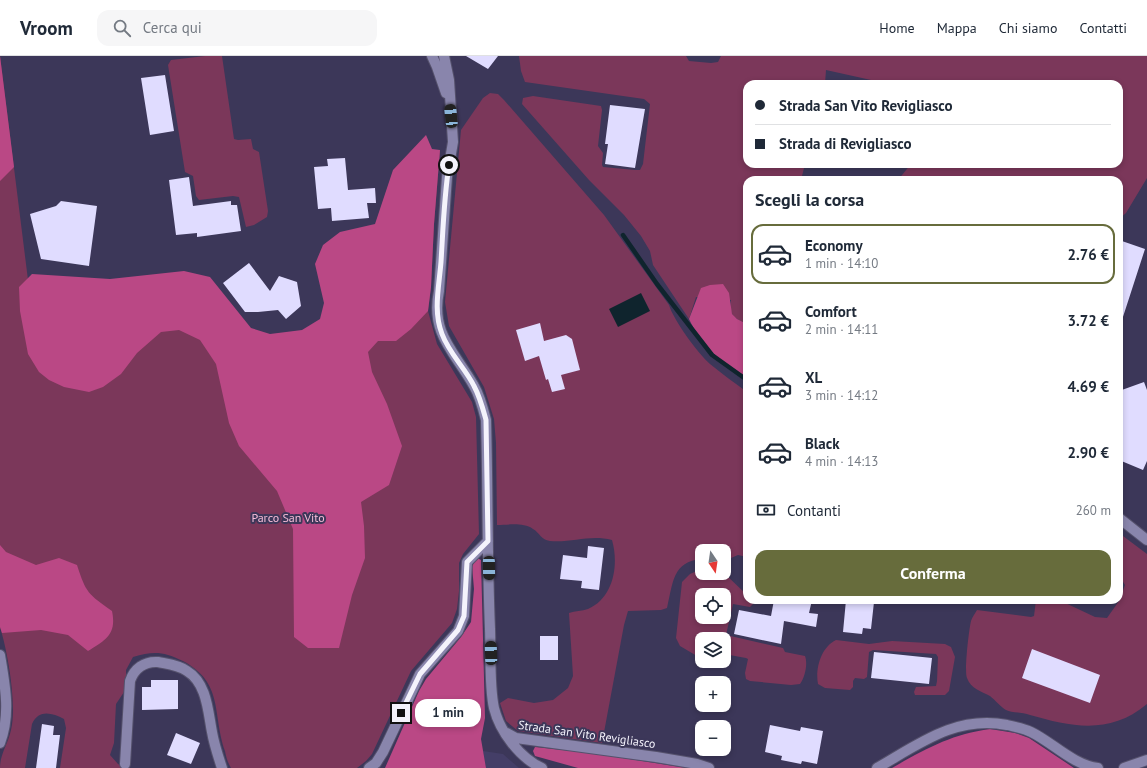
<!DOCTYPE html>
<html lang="it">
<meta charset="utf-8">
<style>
:root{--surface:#fff;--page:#f6f6f7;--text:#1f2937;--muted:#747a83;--line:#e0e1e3;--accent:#676c3c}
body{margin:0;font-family:"PT Sans",sans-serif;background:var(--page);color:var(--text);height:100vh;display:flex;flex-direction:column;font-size:15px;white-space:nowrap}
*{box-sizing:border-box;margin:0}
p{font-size:13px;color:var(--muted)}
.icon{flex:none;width:22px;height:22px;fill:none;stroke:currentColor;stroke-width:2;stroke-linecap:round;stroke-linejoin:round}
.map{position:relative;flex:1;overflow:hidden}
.drawer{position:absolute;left:743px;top:120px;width:380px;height:428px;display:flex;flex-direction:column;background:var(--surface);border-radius:12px;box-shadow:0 2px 6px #0003}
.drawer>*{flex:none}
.hud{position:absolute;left:743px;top:24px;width:380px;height:88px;border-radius:12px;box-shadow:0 2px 6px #0003;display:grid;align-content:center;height:88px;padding:0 12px;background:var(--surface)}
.needle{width:26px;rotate:167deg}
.tools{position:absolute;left:695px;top:488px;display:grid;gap:8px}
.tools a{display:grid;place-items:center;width:36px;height:36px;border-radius:8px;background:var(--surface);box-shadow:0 2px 6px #0003;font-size:20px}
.end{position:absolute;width:18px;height:18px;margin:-9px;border:5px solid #f4f3fc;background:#111;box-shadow:0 0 0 2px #111}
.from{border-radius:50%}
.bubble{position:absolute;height:28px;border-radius:12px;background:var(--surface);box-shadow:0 2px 6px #0003;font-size:13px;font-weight:800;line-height:28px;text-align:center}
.car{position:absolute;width:12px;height:24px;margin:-12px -6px;border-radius:5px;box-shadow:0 0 3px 1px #0007;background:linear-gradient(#222 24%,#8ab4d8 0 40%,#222 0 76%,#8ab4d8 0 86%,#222 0)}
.hud b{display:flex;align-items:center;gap:14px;height:38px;font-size:15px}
.hud b+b{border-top:1px solid var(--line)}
.hud i{width:10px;height:10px;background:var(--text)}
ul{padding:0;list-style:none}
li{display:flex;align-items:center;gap:12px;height:60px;margin:0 8px 6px;padding:0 4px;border:2px solid transparent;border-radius:12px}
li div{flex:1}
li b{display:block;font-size:15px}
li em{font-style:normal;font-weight:800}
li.current{border-color:var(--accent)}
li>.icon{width:36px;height:36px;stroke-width:1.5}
h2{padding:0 12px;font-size:18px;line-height:48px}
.pay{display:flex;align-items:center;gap:10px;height:44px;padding:0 12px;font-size:15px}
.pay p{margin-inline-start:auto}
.action{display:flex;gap:8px;margin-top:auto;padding:8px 12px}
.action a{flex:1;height:46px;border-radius:12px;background:var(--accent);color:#fff;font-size:16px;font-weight:800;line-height:46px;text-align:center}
header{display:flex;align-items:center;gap:24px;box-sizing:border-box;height:56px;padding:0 20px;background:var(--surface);border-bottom:1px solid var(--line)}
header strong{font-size:19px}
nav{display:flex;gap:22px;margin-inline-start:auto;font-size:14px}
.search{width:280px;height:36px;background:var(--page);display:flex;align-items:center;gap:10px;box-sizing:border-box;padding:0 14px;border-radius:12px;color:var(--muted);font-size:15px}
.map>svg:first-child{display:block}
.built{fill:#443e67}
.green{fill:#7b375a;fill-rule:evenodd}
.forest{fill:#ba4885}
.water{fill:#0f242d}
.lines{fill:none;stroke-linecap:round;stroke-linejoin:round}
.stream{stroke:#0f242d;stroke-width:4.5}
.building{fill:#e0dcff}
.minor-casing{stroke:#55516c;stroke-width:12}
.minor{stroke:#8985ac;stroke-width:10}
.route{stroke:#f4f3fc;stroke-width:5}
.labels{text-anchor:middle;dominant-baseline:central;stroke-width:4;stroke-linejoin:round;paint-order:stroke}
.park-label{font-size:12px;fill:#f9bed9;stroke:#3c3759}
.street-label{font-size:12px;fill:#f4f3fc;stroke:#3c3759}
</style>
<header>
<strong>Vroom</strong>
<div class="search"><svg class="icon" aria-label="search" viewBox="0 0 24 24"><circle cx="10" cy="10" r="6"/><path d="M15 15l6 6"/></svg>Cerca qui</div>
<nav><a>Home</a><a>Mappa</a><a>Chi siamo</a><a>Contatti</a></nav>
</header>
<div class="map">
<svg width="1147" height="712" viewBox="0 0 1147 712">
<rect width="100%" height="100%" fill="#3c3759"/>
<path class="built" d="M483,695L503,698L519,712H486Z"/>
<path class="green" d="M0,0L28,224L287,284L313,277L440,94L434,168L431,231L428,255L437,288L472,346L476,361L479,478L463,498L459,507V535L457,553L452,567L411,615L372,698L366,705L357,712H231C228,707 226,701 225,695C212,657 224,627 183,605C163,595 153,595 133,601L126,614V633L116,648L114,687L110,699L118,708L126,712H60L66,672L64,663C52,657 39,653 32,668L25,712H0C0,698 8,688 11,674C17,649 8,597 0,571Z
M205,0H222L234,83L238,84L251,83L253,93L259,96L268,155L267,161L254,169L246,171L239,141L233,140L199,144L196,140L193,120L185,116L168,9L171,4Z
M519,0H686L689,5L711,7L718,6L721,0H1147V122L1126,157L1119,163V124H898L911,108H1119V28H889L826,14L825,28H747V108H805L801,124H747V268C733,262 729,260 731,244L696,241L689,263L653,209L650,195L641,180L624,159L589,124L522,48L523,42L533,40L601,50L602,54L598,90L603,97L602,109L603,111L635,114H640L643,108L650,48L644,43L525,26L521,15Z
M490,37L498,38L504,44L604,159L669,249C674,265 697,296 710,308C722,318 735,327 747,336V501L738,499L724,505V495H702V503C672,505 673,528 667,552L661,554L628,555L624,569L602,687L518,675L506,665L500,647L508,642L534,647L553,644L568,632L573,620L569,557C575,555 582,555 588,553C614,542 619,508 612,484C590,478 572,487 550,485C541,484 540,477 533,473C523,466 508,469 497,469L496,387L494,363L484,331L449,270L445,246L461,74L483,42Z
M1119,477L1147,498V648C1110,679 1072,671 1030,659C1023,656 1012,657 1006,654C1002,652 995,644 990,640C981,635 971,633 967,622C964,616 969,573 971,565C972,561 975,558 977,554L1031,561L1034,560L1036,544H1059L1095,561L1107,562L1119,545L1125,529L1119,519Z
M699,514H702V517H724L747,539V544H751L754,547L750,551L733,548L726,579L783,592L785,596L805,600C808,608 805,621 800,628L791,629L750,625L746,623L745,617L748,603L746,602L724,598V583H702V603L680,590L676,582L682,526L690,518ZM702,539H724V561H702Z
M836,584L869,588L892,585L945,588L951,591L955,601L949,635L945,639H915L914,636L916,631L936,630L937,625L938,601L936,598L873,594L869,596L867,621L864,623L855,622L853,625V631L850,634L825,632L818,628C815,613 821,591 836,584Z"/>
<path class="forest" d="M0,0L14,111L0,125Z
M426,79L432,93L440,94L434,168L431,231L428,255L411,273L396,285H378L368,296L372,316L387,348L402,390L389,429L361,446L364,470L365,502L352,539L339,592H308L294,581L293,473L277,435L239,390L229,367L216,308L200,284L179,274L161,276L137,297L121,318L103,331L89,336L64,331L49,324L39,316L28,298L20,255L19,231L32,218L110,223L184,215L210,221L251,272L270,278L302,274L320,263L324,247L315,208L323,189L340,176L375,168L393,114Z
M723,228L729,237L732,258L737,263L747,268V323C723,308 701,289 689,263L701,232L710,229Z
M0,489L6,496L36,509L59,502L77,509C86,537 88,538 112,555C117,579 105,584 88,595L68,579L41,574L2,577L0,571Z
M477,502L481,504L485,662L481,683L486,712H385L419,635L426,623L461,581L471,566L474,533L472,510Z
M990,673L1015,677L1029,682L1074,712H892C925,693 952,678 990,673Z
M535,691L591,697L687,712H578L535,700L533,695Z"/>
<path class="water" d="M641,237L650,255L618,271L609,253Z"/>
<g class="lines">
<path class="stream" d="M623,179L657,228L712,299L747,324"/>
</g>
<path class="building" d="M466,0H498L488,13Z
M165,19L174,75L150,79L141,22Z
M610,49L645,53L635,112L605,108L608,88H605Z
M345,102L348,134L375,132L376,147H367L369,162L332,165L331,152L318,153L314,111L328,110L327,103Z
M189,121L193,150L231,145V149H237L241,175L197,181V177L176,179L169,124Z
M61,145L97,150L89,210L41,203L30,158L56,150Z
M1119,184L1145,193L1121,267L1119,266Z
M249,207L270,235L279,220L297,226L301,250L286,263L278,254L258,256H245L223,227Z
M540,267L544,285L566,279L572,283L580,314L561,319L565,333L552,336L548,323L546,324L539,300L525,305L516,274Z
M1144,326L1147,334V405L1143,414L1119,404V350L1122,349L1119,335Z
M588,490L604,492L599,534L581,532L582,525L560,523L563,499L587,502Z
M774,544H812L809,557L818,558L816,571L784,565L781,588L734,578L739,554L771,560Z
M846,544L874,546L871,573L863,572L862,578L843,576Z
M540,580H558V604H540Z
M1032,593L1100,619L1090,647L1022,622Z
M874,596L932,602L929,628L871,622Z
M151,624H178V653L142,654V631H151Z
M42,668L54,670L53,679H60L56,712H36Z
M770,669L800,675L801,671L823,675L817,708L802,705L801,708L781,704L782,700L765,696Z
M176,677L200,687L191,708L167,699Z"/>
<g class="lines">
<defs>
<path id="minor" d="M432,0L437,11L446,37
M444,0L449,24L453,86L447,121L439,235C430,278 455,296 474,330C480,340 483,352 486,364C488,434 487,504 490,573C491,597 489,630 494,652C500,676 520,702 542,712
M1119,462L1147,484
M0,599C5,629 11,658 0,687
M507,677L516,682L656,701L697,708L709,712
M125,708L130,625C134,613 144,605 158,606C168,608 179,609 187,615C207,627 208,656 212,676C214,688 218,700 222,712
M369,712L376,707L383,696L420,618L458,575L464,560L467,506L488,485
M877,712C919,688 956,659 1007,669C1015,671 1023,672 1031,676C1052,686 1073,709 1098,712
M1124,712L1147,704"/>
</defs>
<use href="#minor" class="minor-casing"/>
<use href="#minor" class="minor"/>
</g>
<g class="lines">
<path class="route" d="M401,657L420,618L458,574L464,560L467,506L488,485L486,364C483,353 480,341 474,330C465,312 449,297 442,278C433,255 439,231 441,206C443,174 444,141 449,109"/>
</g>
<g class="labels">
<g class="park-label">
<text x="288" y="461">Parco San Vito</text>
</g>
<g class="street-label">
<text transform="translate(587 678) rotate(8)">Strada San Vito Revigliasco</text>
</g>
</g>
</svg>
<div class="tools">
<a><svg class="needle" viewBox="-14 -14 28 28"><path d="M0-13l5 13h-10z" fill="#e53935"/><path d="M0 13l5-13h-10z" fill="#747a83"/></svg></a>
<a><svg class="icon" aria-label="locate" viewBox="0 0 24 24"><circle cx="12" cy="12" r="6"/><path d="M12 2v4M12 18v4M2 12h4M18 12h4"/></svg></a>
<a><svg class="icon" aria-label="layers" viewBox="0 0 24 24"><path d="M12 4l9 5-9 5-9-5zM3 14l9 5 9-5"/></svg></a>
<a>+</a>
<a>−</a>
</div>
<i class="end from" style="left:449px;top:109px"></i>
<i class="end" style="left:401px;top:657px"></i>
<div class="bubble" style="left:415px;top:643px;width:66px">1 min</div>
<i class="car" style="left:451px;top:60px;rotate:354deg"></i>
<i class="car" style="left:489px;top:512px;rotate:179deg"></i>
<i class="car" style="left:491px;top:597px;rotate:358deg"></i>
<div class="hud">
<b><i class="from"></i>Strada San Vito Revigliasco</b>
<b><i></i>Strada di Revigliasco</b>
</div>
<section class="drawer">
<h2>Scegli la corsa</h2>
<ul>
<li class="current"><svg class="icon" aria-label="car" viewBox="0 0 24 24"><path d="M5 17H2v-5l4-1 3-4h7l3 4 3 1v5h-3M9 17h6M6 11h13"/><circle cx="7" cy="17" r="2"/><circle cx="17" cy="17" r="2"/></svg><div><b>Economy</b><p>1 min · 14:10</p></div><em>2.76 €</em></li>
<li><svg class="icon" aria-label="car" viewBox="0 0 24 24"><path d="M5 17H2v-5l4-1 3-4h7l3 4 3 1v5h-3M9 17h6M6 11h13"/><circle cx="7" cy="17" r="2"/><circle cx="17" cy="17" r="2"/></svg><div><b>Comfort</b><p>2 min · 14:11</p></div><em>3.72 €</em></li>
<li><svg class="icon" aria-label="car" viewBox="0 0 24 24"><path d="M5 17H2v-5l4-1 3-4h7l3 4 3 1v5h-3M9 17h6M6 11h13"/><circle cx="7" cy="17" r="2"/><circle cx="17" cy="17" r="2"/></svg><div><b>XL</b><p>3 min · 14:12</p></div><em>4.69 €</em></li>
<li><svg class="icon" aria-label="car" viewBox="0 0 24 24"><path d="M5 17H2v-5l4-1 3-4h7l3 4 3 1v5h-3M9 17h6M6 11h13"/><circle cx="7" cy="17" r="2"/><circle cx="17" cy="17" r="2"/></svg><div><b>Black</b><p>4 min · 14:13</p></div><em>2.90 €</em></li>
</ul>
<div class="pay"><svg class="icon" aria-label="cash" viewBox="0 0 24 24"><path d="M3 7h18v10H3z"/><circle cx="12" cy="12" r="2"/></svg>Contanti<p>260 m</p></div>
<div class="action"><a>Conferma</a></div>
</section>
</div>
